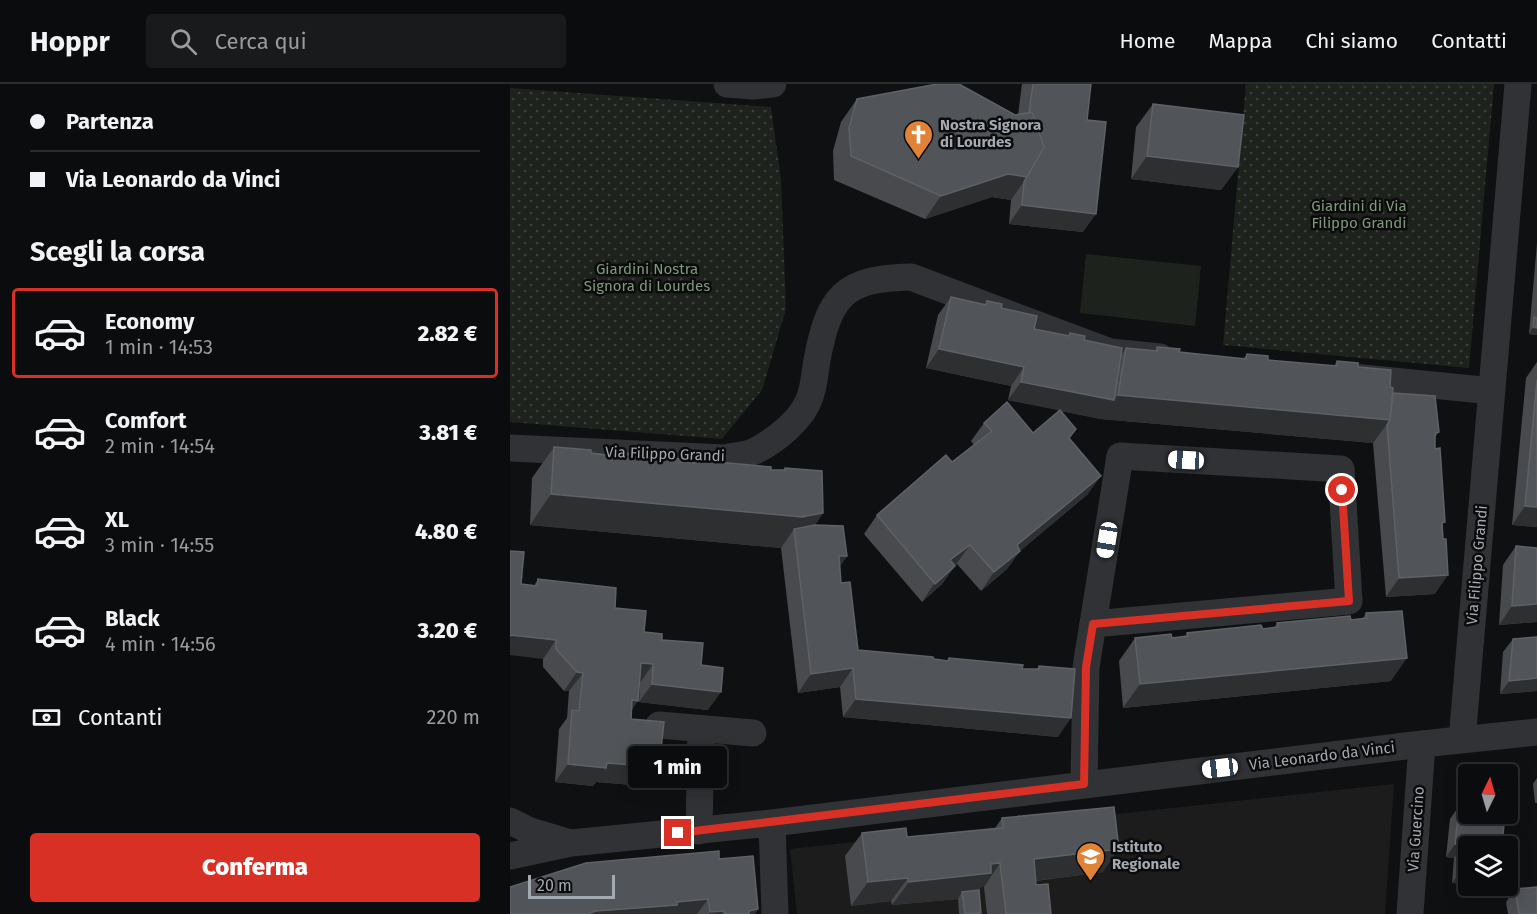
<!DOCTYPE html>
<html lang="it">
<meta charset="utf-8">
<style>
:root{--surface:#0b0c0d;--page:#191a1b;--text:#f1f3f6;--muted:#9a9b9d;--line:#2b2c2e;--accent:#d93025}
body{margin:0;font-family:"Fira Sans",sans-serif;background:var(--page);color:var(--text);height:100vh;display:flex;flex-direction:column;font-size:22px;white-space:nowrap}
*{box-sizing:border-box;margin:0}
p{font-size:20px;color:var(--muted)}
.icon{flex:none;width:33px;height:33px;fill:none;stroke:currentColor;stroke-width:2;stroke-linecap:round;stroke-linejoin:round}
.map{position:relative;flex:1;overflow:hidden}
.panel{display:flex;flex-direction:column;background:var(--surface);width:510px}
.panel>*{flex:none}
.banner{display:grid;align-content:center;height:132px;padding:0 30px;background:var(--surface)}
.needle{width:39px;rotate:5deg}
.tools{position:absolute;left:948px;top:680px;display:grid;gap:12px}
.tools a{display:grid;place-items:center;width:60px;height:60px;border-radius:6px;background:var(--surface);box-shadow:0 3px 15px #0003,0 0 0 2px var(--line);font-size:30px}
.scale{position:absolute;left:18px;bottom:15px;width:87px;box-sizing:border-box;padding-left:6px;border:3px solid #a2a9b0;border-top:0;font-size:16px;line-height:21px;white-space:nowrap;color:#a2a9b0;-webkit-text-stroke:4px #0b0b0c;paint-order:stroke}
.end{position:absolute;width:27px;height:27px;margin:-14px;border:8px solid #d93025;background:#fff;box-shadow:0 0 0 3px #fff}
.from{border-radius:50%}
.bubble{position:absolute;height:42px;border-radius:6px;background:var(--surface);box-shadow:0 3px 15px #0003,0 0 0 2px var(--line);font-size:20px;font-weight:800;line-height:42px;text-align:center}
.car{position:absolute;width:18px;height:36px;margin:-18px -9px;border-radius:8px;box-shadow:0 0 4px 2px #0007;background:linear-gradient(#fff 24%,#345 0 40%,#fff 0 76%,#345 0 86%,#fff 0)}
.banner b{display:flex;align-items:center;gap:21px;height:57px;font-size:22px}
.banner b+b{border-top:2px solid var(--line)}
.banner i{width:15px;height:15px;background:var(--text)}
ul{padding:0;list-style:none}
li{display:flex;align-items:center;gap:18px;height:90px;margin:0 12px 9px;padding:0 18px;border:3px solid transparent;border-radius:6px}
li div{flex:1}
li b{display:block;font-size:22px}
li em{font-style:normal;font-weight:800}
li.current{border-color:var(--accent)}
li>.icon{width:54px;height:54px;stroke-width:1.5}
h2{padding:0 30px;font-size:27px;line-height:72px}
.pay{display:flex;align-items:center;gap:15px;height:66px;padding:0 30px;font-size:22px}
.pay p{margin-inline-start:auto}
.primary-button{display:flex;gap:12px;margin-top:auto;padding:12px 30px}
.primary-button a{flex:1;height:69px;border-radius:6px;background:var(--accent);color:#fff;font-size:24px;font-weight:800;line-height:69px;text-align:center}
header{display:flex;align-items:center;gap:36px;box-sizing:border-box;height:84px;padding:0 30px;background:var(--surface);border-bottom:2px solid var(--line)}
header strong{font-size:28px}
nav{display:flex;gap:33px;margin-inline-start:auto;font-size:21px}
.search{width:420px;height:54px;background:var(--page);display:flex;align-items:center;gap:15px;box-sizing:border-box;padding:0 21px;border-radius:6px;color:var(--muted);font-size:22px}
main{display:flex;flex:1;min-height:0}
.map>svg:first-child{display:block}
.built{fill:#1c1c1d}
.green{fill:url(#green-dots)}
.pitch{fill:#1d231c}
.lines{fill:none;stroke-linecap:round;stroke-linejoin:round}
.street{stroke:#313235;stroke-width:27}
.wall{fill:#484a4d}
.shaded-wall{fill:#2d2f31}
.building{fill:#515458;stroke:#5e6266;stroke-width:1.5}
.route{stroke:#d93025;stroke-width:8}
.labels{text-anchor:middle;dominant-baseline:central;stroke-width:5;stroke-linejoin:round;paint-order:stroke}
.poi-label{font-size:15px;font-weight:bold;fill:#a2a9b0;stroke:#0b0b0c;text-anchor:start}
.park-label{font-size:15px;fill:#7f9a7a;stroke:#0b0b0c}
.street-label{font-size:15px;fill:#a2a9b0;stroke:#0b0b0c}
</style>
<header>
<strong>Hoppr</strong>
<div class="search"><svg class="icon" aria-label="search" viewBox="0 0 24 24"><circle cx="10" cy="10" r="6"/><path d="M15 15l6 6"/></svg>Cerca qui</div>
<nav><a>Home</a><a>Mappa</a><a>Chi siamo</a><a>Contatti</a></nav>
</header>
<main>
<section class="panel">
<div class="banner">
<b><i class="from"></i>Partenza</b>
<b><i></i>Via Leonardo da Vinci</b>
</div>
<h2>Scegli la corsa</h2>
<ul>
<li class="current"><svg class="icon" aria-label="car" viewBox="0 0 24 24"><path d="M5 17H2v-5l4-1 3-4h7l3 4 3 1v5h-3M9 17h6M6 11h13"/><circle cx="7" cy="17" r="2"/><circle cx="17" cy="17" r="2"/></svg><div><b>Economy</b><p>1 min · 14:53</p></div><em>2.82 €</em></li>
<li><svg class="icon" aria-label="car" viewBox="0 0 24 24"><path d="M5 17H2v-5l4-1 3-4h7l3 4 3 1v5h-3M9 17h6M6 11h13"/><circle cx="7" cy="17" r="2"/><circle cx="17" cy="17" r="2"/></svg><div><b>Comfort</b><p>2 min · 14:54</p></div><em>3.81 €</em></li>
<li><svg class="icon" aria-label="car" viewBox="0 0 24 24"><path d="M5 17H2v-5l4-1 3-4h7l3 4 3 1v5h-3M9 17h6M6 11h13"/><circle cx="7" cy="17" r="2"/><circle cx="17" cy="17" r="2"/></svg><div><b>XL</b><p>3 min · 14:55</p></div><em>4.80 €</em></li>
<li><svg class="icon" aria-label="car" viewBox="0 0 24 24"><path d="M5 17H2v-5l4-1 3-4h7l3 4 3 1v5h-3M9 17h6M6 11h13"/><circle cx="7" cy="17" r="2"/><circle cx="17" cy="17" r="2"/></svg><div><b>Black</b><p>4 min · 14:56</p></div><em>3.20 €</em></li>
</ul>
<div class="pay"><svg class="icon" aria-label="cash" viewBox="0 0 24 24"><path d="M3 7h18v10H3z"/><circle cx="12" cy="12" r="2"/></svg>Contanti<p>220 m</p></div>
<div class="primary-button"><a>Conferma</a></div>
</section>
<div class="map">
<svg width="1027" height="830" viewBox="0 0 1027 830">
<defs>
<pattern id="green-dots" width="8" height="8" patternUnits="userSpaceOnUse" patternTransform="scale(1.5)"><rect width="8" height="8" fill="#1d231c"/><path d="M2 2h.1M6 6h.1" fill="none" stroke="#3b403a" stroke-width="1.8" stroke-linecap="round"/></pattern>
</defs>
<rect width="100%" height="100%" fill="#0f1011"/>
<path class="built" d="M884,700L875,830H287L280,765Z"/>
<path class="green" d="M736,0H984L959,284L713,261Z
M0,4L261,23L271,95L276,225L252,306L212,355L0,338Z"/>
<path class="pitch" d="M576,170L691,182L685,242L570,229Z"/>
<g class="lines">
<path class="street" d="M217,0L243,2L263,0
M843,293L982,307
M0,364L214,374C223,372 237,371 245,367C265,357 293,335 300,313C304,302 305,288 307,276C319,213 333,194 401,193L600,268L650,273
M149,641L243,649
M952,656L1008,0
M574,700L576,583L610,372L831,385L839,517L583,540
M0,737L20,747L57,758
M262,739L265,830
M189,747L191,645
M0,772L61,759L262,739L912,660L1027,648
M900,830L912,660"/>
</g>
<path class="wall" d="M512,0H581L577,36L573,148L499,140L501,116L482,113L415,135L324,96L323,67L331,38L347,15L505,31H508Z
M643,20L728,83L711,106L621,95L626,43Z
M1027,159V251L1019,250Z
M441,213L475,220L477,217L491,224L524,245L558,252L560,249L574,256L612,270L616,264L645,267L647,263L669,268L733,275L737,270L758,276L824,282L827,277L848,283L880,303L883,309L929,348L925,353V365L932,442L925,510L876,513L863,359L591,335L551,327L578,410L510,467L497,485L471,507L447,480L445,482L432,500L412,518L354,450L367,431L442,378L464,361L461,357L474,339L523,349L550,326L498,316L501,302L416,284L428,231Z
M1027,278V443L1002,441L1016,294Z
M44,363L81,369L95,370L97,367L170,378H184L186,376L261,386H273L275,384L313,429L305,441L337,472L330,482L331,499L348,566L437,577L439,574L512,585H527L529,582L548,653L333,633L330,603L288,609L271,464L20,441L22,394Z
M1006,462L1027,538L989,541L993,481Z
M28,495L105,524L134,548L152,556L191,581L198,626L129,618L130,599L122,626L121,635L149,683L135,702L86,698L83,702L45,698L49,645L57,634L59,607H54L33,583V575L11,500L24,502Z
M856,529L881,597L613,624L609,577L625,554H662L675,552L677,549L753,545L764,544L767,539L841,536L853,534Z
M1027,553V607L990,610L993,568L1003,555Z
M1027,694V719H1025L1023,700Z
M958,708V729L993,754L998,762L958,800L942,799L944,774L936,773L940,735L949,722H951V719Z
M492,734L593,788L526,797V801L541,830H477L474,803H471L469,806L470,830H449L448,815L382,821L381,817L341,822L335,772L352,749L397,753L485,744Z
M209,775L248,825L245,830H0V803Z
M1005,805L1027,830H998L996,818Z"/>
<path class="shaded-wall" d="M637,72L728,83L711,106L621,95Z
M498,90L517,93L501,116L482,113L415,135L431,112Z
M512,121L586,130L573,148L499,140Z
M1023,243L1027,244V251L1019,250Z
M429,265L514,283L501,302L416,284Z
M511,298L604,316L608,311L880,336L863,359L591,335L498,316Z
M591,392L578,410L510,467L497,485L471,507L484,488L507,461Z
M41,410L313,429L292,460L284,445L271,464L20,441Z
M1015,422L1027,423V443L1002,441Z
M460,461L432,500L412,518L440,476Z
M329,472H337L324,490Z
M938,491L925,510L876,513L889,494Z
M1027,520V538L989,541L1002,522Z
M0,551L46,556L33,575L0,571Z
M897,574L881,597L613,624L630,600Z
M131,579L143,580L130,599L118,598Z
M343,584L330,603L288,609L301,590Z
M67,588L73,589L59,607H54Z
M1027,594V607L990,610L999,597Z
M142,600L211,608L198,626L129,618Z
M346,615L561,634L548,653L333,633Z
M122,616L128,617L115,636Z
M97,679L149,683L135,702L86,698L83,702L45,698L58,680Z
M945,760L953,761L944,774L936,773Z
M609,765L593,788L508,799L524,775Z
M998,771L1002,772L998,778Z
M490,779L474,803H471L464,813L452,808L448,815L382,821L399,798L481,780Z
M951,786H958V800L942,799Z
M398,794L381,817L341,822L358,798Z
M198,815L187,830H77L86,827Z
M248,825L245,830H236L239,827Z
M214,827L212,830H199L200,828Z"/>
<path class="building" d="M427,0H449L505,31L522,28L534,63L517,93L498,90L431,112L341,72L339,44L347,15Z
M523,0H581L577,36L596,38L586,130L512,121L514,98L534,63L522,28L519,29Z
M643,20L734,31L728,83L637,72Z
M441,213L476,221L477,217L492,220L491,224L527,232L524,245L559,252L560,249L575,252L574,256L612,264L604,316L511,298L514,283L429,265Z
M1024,233L1027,234V244L1023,243Z
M647,263L670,265L669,268L736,275L737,270L758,272V276L827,282V277L848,279V283L881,286L880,303L883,304L880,336L608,311L616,264L647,267Z
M1027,296V423L1015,422Z
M883,309L925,312L929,348L925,349V365L930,364L935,438L932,439L933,455H936L938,491L889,494L877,341L880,336Z
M497,318L523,349L550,326L566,345L559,354L591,392L507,461L510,467L484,488L460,461L440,476L445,482L425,500L367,431L436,371L442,378L482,347L474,339Z
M44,363L81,366V369L96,371L97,367L171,375L170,378L186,379V376L261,383V386H275V384L312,387L313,429L292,433L41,410Z
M305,441L333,442L337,472H329L331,499L340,498L348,566L423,573L424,575L438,577L439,574L513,581L512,585H529V582L565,585L561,634L346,615L343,584L301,590L284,445Z
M1006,462L1027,464V520L1002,522Z
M0,467L14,468L11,500L27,502L28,495L106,504L105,524L136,527L134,548L152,550V556L193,559L191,581L213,584L211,608L142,600L143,580L131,579L128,617L122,616L121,635L154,638L149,683L97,679L96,684L58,680L62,626L69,627L73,589L67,588L46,565V556L0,551V553Z
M892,527L897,574L630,600L625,554L661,550L662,554L678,552L677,549L751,541L753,545L768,543L767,539L840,532L841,536L857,534L856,529Z
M1027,553V594L999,597L1003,555Z
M949,722L958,723V729H995L992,762H958V786H951L953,761L945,760Z
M604,723L609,765L524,775L526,801L538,800L541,830H496L490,779L481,780V789L399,798L398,794L358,798L352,749L396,744L397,753L493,744L492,734Z
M993,754H1004L1002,772L998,771V762H992Z
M209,767V775L243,772L248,825L239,827V830H215L214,827L200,828L198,815L167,818V821L86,827L77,830H1L0,828V803L76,779Z
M1027,803V830H1009L1005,805Z
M469,806L471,829L455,830L452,808Z"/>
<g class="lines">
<path class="route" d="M168,749L574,700L576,583L583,540L839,517L832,406"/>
</g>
<defs>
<symbol id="church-pin" viewBox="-11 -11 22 30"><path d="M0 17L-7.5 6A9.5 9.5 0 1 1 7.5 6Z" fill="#e18337" stroke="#0b0b0c"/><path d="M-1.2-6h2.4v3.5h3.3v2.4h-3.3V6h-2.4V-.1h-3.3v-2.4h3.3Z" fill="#fff"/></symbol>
<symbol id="school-pin" viewBox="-11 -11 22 30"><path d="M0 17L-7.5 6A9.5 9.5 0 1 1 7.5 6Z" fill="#e18337" stroke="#0b0b0c"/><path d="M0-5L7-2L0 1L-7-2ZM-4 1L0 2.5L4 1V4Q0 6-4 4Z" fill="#fff"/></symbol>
</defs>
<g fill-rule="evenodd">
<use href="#church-pin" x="392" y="34" width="33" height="45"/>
<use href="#school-pin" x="564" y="756" width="33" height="45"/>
</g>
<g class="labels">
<g class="poi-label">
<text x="430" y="41">Nostra Signora<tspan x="430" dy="17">di Lourdes</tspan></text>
<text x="602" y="763">Istituto<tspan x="602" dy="17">Regionale</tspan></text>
</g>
<g class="park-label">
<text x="849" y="122">Giardini di Via<tspan x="849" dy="17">Filippo Grandi</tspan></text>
<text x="137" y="185">Giardini Nostra<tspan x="137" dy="17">Signora di Lourdes</tspan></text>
</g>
<g class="street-label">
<text transform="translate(155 370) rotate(2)">Via Filippo Grandi</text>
<text transform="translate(967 481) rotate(-85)">Via Filippo Grandi</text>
<text transform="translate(812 672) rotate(-7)">Via Leonardo da Vinci</text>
<text transform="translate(906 745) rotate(-86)">Via Guercino</text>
</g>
</g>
</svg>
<div class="tools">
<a><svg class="needle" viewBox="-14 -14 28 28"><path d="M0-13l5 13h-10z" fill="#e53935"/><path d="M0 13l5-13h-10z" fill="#9a9b9d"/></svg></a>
<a><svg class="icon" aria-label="layers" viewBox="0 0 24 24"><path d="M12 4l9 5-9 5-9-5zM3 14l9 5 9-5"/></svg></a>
</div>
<div class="scale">20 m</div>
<i class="end from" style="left:832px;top:406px"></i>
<i class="end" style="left:168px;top:749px"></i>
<div class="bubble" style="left:118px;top:662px;width:99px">1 min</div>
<i class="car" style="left:676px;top:376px;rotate:273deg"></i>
<i class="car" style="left:597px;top:456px;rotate:189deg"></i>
<i class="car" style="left:710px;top:684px;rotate:263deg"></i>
</div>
</main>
